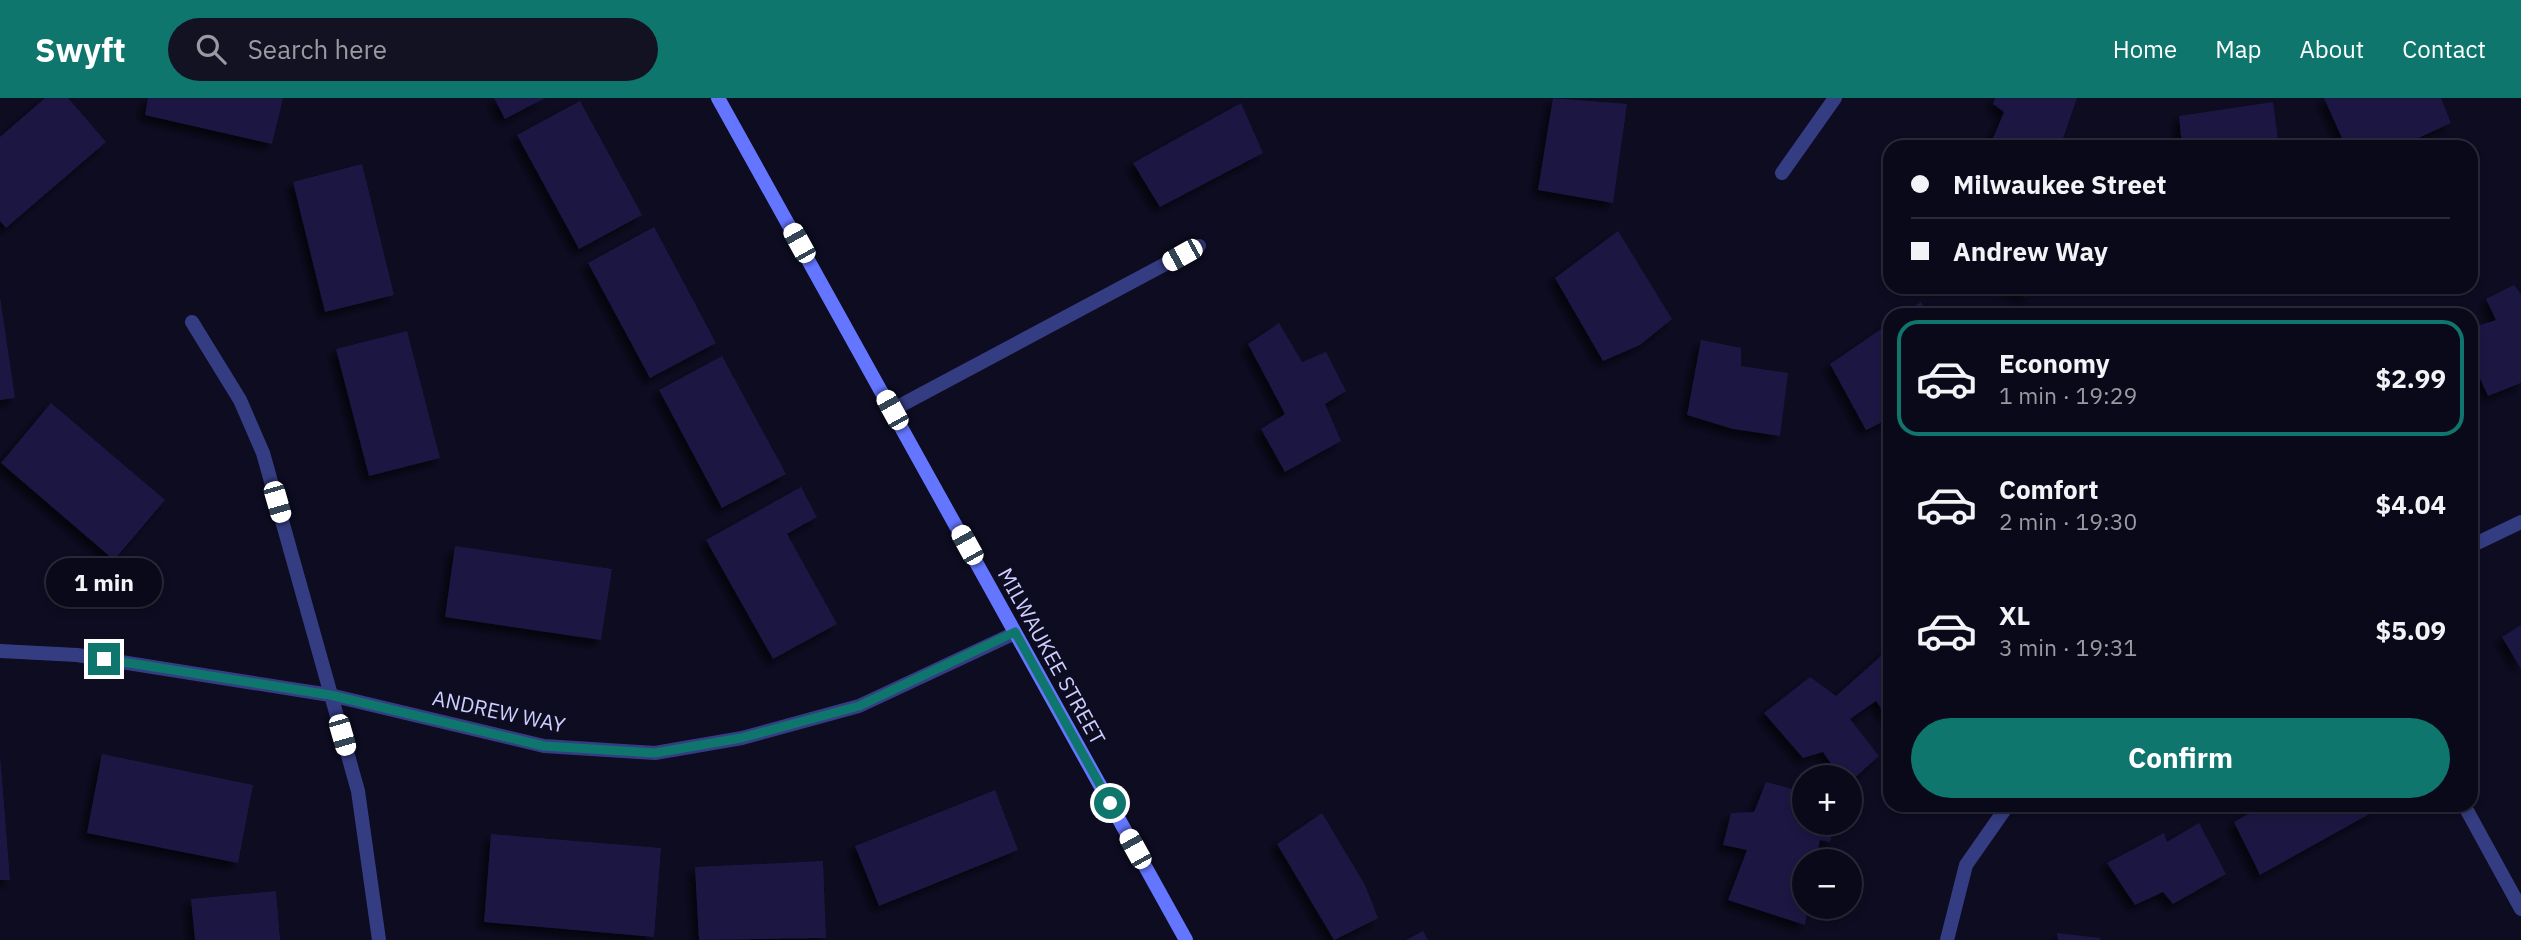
<!DOCTYPE html>
<meta charset="utf-8">
<style>
:root{--surface:#0a0919;--page:#131222;--text:#f1f3f6;--muted:#999aa2;--line:#2a2a38;--accent:#0f766e}
body{margin:0;font-family:"IBM Plex Sans",sans-serif;background:var(--page);color:var(--text);height:100vh;display:flex;flex-direction:column;font-size:26px;white-space:nowrap}
*{box-sizing:border-box;margin:0}
p{font-size:23px;color:var(--muted)}
.icon{flex:none;width:38px;height:38px;fill:none;stroke:currentColor;stroke-width:2;stroke-linecap:round;stroke-linejoin:round}
.map{position:relative;flex:1;overflow:hidden}
.panel{position:absolute;left:1883px;top:210px;width:595px;height:504px;display:flex;flex-direction:column;background:var(--surface);border-radius:21px;box-shadow:0 4px 10px #0003,0 0 0 2px var(--line)}
.panel>*{flex:none}
.top-card{position:absolute;left:1883px;top:42px;width:595px;height:154px;border-radius:21px;box-shadow:0 4px 10px #0003,0 0 0 2px var(--line);display:grid;align-content:center;height:154px;padding:0 28px;background:var(--surface)}
.controls{position:absolute;left:1792px;top:667px;display:grid;gap:14px}
.controls a{display:grid;place-items:center;width:70px;height:70px;border-radius:50%;background:var(--surface);box-shadow:0 4px 10px #0003,0 0 0 2px var(--line);font-size:35px}
.end{position:absolute;width:32px;height:32px;margin:-16px;border:9px solid #0f766e;background:#fff;box-shadow:0 0 0 4px #fff}
.from{border-radius:50%}
.bubble{position:absolute;height:49px;border-radius:24px;background:var(--surface);box-shadow:0 4px 10px #0003,0 0 0 2px var(--line);font-size:23px;font-weight:700;line-height:49px;text-align:center}
.car{position:absolute;width:21px;height:42px;margin:-21px -10px;border-radius:9px;box-shadow:0 0 5px 2px #0007;background:linear-gradient(#fff 24%,#345 0 40%,#fff 0 76%,#345 0 86%,#fff 0)}
.top-card b{display:flex;align-items:center;gap:24px;height:66px;font-size:26px}
.top-card b+b{border-top:2px solid var(--line)}
.top-card i{width:18px;height:18px;background:var(--text)}
ul{padding:12px 0 0;list-style:none}
li{display:flex;align-items:center;gap:21px;height:116px;margin:0 14px 10px;padding:0 14px;border:4px solid transparent;border-radius:21px}
li div{flex:1}
li b{display:block;font-size:26px}
li em{font-style:normal;font-weight:700}
li.on{border-color:var(--accent)}
li>.icon{width:63px;height:63px;stroke-width:1.5}
.action{display:flex;gap:14px;margin-top:auto;padding:14px 28px}
.action a{flex:1;height:80px;border-radius:42px;background:var(--accent);color:#fff;font-size:28px;font-weight:700;line-height:80px;text-align:center}
header{display:flex;align-items:center;gap:42px;box-sizing:border-box;height:98px;padding:0 35px;background:var(--accent);color:#fff}
header strong{font-size:33px}
nav{display:flex;gap:38px;margin-inline-start:auto;font-size:24px}
.search{width:490px;height:63px;background:var(--page);display:flex;align-items:center;gap:18px;box-sizing:border-box;padding:0 24px;border-radius:38px;color:var(--muted);font-size:26px}
.map>svg:first-child{display:block}
.building{fill:#1a1843;filter:url(#shadow)}
.lines{fill:none;stroke-linecap:round;stroke-linejoin:round}
.lane{stroke:#353d82;stroke-width:14}
.street{stroke:#353d82;stroke-width:14}
.secondary{stroke:#6476ff;stroke-width:14}
.route{stroke:#0f766e;stroke-width:9}
.labels{text-anchor:middle;dominant-baseline:central;stroke-width:7;stroke-linejoin:round;paint-order:stroke}
.street-label{font-size:21px;fill:#cdceff;stroke:#0d0c21}
</style>
<header>
<strong>Swyft</strong>
<div class="search"><svg class="icon" aria-label="search" viewBox="0 0 24 24"><circle cx="10" cy="10" r="6"/><path d="M15 15l6 6"/></svg>Search here</div>
<nav><a>Home</a><a>Map</a><a>About</a><a>Contact</a></nav>
</header>
<div class="map">
<svg width="2521" height="842" viewBox="0 0 2521 842">
<defs>
<filter id="shadow"><feDropShadow dx="-6" dy="6" stdDeviation="3.5" flood-color="#0009"/></filter>
</defs>
<rect width="100%" height="100%" fill="#0d0c21"/>
<path class="building" d="M45,0H68L106,44L6,130L0,123V39Z
M148,0H283L272,46L145,17Z
M494,0H545L505,21Z
M1553,0L1627,6L1613,105L1538,92Z
M1995,0H2077L2060,49H2002L1991,45L2004,14L1993,6Z
M2324,0H2441L2451,25L2399,49H2346Z
M580,3L642,117L579,151L517,37Z
M2273,4L2279,49H2182L2179,18Z
M1241,5L1263,55L1160,109L1133,65Z
M362,66L394,197L325,214L293,84Z
M654,129L716,245L650,280L588,165Z
M1618,133L1672,221L1640,247L1603,263L1555,180Z
M2514,187L2521,196V285L2488,298L2471,261V230L2496,222L2486,201Z
M2002,189H2030L2027,199Z
M0,199L15,300L0,302Z
M1921,204L1928,217H1901Z
M1279,225L1302,264L1326,254L1346,293L1325,306L1341,343L1285,374L1261,331L1285,316L1248,246Z
M1890,225V320L1866,332L1830,266Z
M407,233L440,360L369,378L336,251Z
M1701,242L1741,250V268L1788,275L1780,338L1733,331L1687,317Z
M722,258L786,376L722,410L659,292Z
M51,305L165,402L114,462L1,365Z
M801,389L817,419L787,436L837,526L773,561L706,442Z
M455,448L612,471L601,542L445,519Z
M2521,527V571L2502,539Z
M1890,550V623L1876,603L1850,621L1879,658L1850,684V679H1840L1823,654L1803,660L1764,615L1810,579L1836,598Z
M102,656L253,687L238,765L87,735Z
M0,657L10,782H0Z
M1766,684L1804,694V724H1836L1830,744L1820,742L1816,763H1804V808H1808L1805,827L1728,802L1747,752L1723,747L1731,715L1754,714Z
M995,692L1018,752L879,808L855,748Z
M2264,707H2369L2373,714L2260,777L2234,724Z
M1322,715L1365,787L1378,820L1334,842L1277,746Z
M2199,725L2226,776L2173,806L2163,794L2135,807L2107,765L2164,735L2167,744Z
M491,736L661,750L654,839L484,824Z
M823,763L826,840L699,842L695,769Z
M276,793L280,842H195L191,801Z
M1423,833L1428,842H1406Z
M2057,835L2100,840V842H2058Z"/>
<g class="lines">
<path class="lane" d="M892,312L1199,148"/>
<path class="street" d="M1782,75L1835,0
M192,224L240,302L263,355L358,693L379,842
M2471,448L2521,424
M0,553L77,557L330,597L544,648L655,655L742,640L859,608L1015,535
M2464,707L2521,811
M1947,842L1966,767L2008,707"/>
<path class="secondary" d="M718,0L1186,842"/>
</g>
<g class="lines">
<path class="route" d="M104,561L330,597L544,648L655,655L741,640L859,608L1015,534L1110,705"/>
</g>
<g class="labels">
<g class="street-label">
<text transform="translate(1052 558) rotate(61)">MILWAUKEE STREET</text>
<text transform="translate(499 613) rotate(12)">ANDREW WAY</text>
</g>
</g>
</svg>
<div class="controls">
<a>+</a>
<a>−</a>
</div>
<i class="end from" style="left:1110px;top:705px"></i>
<i class="end" style="left:104px;top:561px"></i>
<div class="bubble" style="left:46px;top:460px;width:116px">1 min</div>
<i class="car" style="left:799px;top:145px;rotate:331deg"></i>
<i class="car" style="left:1182px;top:157px;rotate:241deg"></i>
<i class="car" style="left:892px;top:312px;rotate:331deg"></i>
<i class="car" style="left:277px;top:404px;rotate:164deg"></i>
<i class="car" style="left:967px;top:447px;rotate:331deg"></i>
<i class="car" style="left:342px;top:637px;rotate:164deg"></i>
<i class="car" style="left:1135px;top:751px;rotate:331deg"></i>
<div class="top-card">
<b><i class="from"></i>Milwaukee Street</b>
<b><i></i>Andrew Way</b>
</div>
<section class="panel">
<ul>
<li class="on"><svg class="icon" aria-label="car" viewBox="0 0 24 24"><path d="M5 17H2v-5l4-1 3-4h7l3 4 3 1v5h-3M9 17h6M6 11h13"/><circle cx="7" cy="17" r="2"/><circle cx="17" cy="17" r="2"/></svg><div><b>Economy</b><p>1 min · 19:29</p></div><em>$2.99</em></li>
<li><svg class="icon" aria-label="car" viewBox="0 0 24 24"><path d="M5 17H2v-5l4-1 3-4h7l3 4 3 1v5h-3M9 17h6M6 11h13"/><circle cx="7" cy="17" r="2"/><circle cx="17" cy="17" r="2"/></svg><div><b>Comfort</b><p>2 min · 19:30</p></div><em>$4.04</em></li>
<li><svg class="icon" aria-label="car" viewBox="0 0 24 24"><path d="M5 17H2v-5l4-1 3-4h7l3 4 3 1v5h-3M9 17h6M6 11h13"/><circle cx="7" cy="17" r="2"/><circle cx="17" cy="17" r="2"/></svg><div><b>XL</b><p>3 min · 19:31</p></div><em>$5.09</em></li>
</ul>
<div class="action"><a>Confirm</a></div>
</section>
</div>
